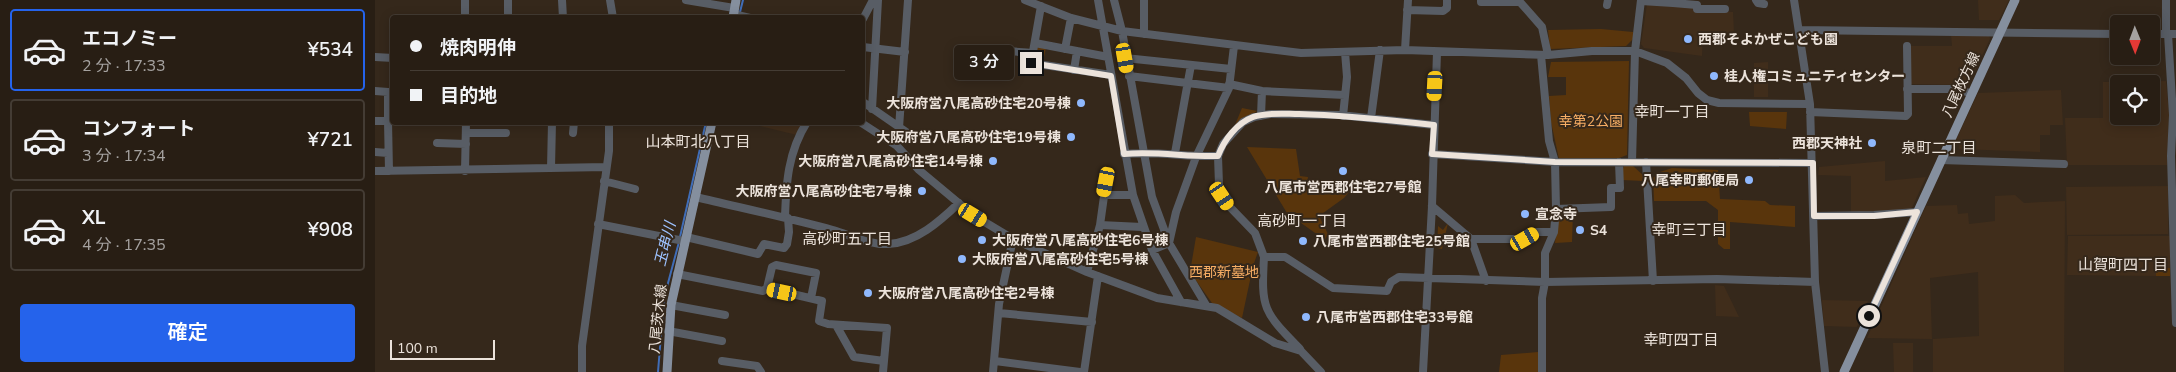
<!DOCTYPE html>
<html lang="ja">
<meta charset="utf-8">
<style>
:root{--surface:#281e14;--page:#342b22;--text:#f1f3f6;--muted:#a5a2a0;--line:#443c34;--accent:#2563eb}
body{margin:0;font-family:"Nunito Sans","Noto Sans JP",sans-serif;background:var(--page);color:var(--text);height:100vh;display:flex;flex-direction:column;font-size:19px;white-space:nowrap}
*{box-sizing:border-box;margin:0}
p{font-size:16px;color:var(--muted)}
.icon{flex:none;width:28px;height:28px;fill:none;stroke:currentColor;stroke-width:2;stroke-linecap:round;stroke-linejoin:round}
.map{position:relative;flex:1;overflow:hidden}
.side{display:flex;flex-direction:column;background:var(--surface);width:375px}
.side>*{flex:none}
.top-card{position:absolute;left:15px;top:15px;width:475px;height:110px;border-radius:5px;box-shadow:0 2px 12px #0003,0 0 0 1px var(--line);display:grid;align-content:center;height:110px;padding:0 20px;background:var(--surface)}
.needle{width:32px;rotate:179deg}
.tools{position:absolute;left:1735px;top:15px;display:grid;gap:10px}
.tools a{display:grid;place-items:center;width:50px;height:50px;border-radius:5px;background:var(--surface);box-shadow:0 2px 12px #0003,0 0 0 1px var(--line);font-size:25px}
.scale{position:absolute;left:15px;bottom:12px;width:105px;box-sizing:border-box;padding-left:5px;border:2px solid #ece3db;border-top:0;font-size:14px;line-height:18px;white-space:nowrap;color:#ece3db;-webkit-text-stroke:4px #35281b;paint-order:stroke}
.end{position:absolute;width:22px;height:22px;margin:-11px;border:6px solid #ece3db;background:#111;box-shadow:0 0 0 2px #111}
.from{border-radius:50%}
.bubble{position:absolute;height:35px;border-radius:5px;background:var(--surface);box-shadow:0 2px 12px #0003,0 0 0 1px var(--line);font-size:16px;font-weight:600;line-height:35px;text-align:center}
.car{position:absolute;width:15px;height:30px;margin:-15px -8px;border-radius:6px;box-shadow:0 0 4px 1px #0007;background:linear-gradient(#f5c518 24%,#345 0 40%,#f5c518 0 76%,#345 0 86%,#f5c518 0)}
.top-card b{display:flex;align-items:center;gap:18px;height:48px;font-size:19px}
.top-card b+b{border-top:1px solid var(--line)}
.top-card i{width:12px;height:12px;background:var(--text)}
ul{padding:9px 0 0;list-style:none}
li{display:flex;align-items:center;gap:15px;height:82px;margin:0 10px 8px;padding:0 10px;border:2px solid var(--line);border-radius:5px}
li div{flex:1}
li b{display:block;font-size:19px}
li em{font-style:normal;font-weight:600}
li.on{border-color:var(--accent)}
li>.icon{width:45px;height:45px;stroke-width:1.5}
.button{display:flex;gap:10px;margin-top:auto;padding:10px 20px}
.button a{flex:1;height:58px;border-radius:5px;background:var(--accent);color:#fff;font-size:20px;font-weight:600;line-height:58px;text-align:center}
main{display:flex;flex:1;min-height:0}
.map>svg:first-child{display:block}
.built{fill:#402d1b;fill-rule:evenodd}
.green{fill:#59350c}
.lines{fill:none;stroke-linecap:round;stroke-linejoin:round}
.stream{stroke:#406db7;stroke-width:2}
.minor{stroke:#585d65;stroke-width:8}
.major{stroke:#858f9e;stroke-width:9}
.route{stroke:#ece3db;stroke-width:6}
.poi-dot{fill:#8fb8fd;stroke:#35281b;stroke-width:2}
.labels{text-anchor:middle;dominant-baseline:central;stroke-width:4;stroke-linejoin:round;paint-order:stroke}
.poi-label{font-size:14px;font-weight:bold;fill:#ece3db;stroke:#35281b;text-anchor:start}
.street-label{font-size:14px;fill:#ece3db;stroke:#35281b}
.park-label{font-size:14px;fill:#f8ae64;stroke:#35281b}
.neighbourhood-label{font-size:15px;fill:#ece3db;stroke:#35281b}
.water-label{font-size:15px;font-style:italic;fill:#9dc2fe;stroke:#35281b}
</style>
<main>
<section class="side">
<ul>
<li class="on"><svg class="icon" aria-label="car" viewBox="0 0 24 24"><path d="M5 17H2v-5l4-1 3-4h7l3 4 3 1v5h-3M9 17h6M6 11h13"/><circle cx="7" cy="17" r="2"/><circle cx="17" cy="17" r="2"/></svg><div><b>エコノミー</b><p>2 分 · 17:33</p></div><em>¥534</em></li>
<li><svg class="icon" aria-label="car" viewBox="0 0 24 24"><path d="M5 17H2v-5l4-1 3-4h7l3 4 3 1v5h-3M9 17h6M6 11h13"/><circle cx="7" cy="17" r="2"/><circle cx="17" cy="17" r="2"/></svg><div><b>コンフォート</b><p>3 分 · 17:34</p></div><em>¥721</em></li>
<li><svg class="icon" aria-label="car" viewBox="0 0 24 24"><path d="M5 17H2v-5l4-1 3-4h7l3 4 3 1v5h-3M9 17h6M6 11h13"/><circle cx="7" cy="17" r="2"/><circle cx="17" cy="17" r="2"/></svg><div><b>XL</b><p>4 分 · 17:35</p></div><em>¥908</em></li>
</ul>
<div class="button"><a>確定</a></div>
</section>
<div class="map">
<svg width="1801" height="372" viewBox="0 0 1801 372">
<rect width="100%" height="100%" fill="#35281b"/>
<path class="built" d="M1603,0H1634L1624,20H1604Z
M1272,4L1318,7L1320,10L1358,12L1359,33H1328L1327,56L1269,48L1266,44Z
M1576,35H1614L1615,39L1593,85L1535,84L1533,46H1577Z
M1393,62V97H1379V63Z
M1791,81L1794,114L1792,165H1692L1690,118H1728V82ZM1744,84H1776V116H1744Z
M1686,90L1688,125H1675V135H1665V152L1584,149L1585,142L1581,140L1603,93Z
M372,123H430L422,135Z
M1510,161V181L1551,177L1536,210L1476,214V176L1443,175L1444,167Z
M1793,186V220H1766H1793V234L1692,235L1691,187Z
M1640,195L1649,203L1690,201L1689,372H1558V339L1604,336L1603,272L1555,278L1557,339L1492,338L1551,206L1582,205L1583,214L1593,213L1594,224L1620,221V196Z
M1693,236H1795V268H1781V276L1692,275Z
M1340,285L1349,286L1364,317L1341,316Z
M1447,300L1493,301L1482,327L1449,326Z
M1518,343H1538V372H1519Z"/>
<path class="green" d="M1226,29L1258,32V39L1251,46L1175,49L1173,30Z
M664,46L671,48L668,62L660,59L661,49Z
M1254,61L1252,155L1244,158L1184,159L1176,122L1174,96L1191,95V77H1173L1176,62Z
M867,108L882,111L862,125H860Z
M1374,112H1412L1411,129L1375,126Z
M872,147L921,149L925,176L933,177L932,183L976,190L969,198L944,216L953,234L950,240L912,213Z
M1249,166H1258L1269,176V181L1247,180V171Z
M1297,168L1343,170L1345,199L1390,201L1395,205L1420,206V227L1355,222V249H1349L1343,244V210L1331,201H1279L1278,178L1285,172Z
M1186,211H1198L1197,242L1180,243L1183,215Z
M1073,223L1067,249L1062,248L1063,226L1068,230Z
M821,237L883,252L878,266L867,318L837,303L815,272Z
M1781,268H1795V276H1781Z
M1163,352L1164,372H1124L1126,355Z"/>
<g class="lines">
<path class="stream" d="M365,12L368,0
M305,237L331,122
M283,372L289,298L304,242"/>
<path class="minor" d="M90,0V18
M133,0V18
M187,0L188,18
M235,0L238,18
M311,0L359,8
M650,0L696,18L747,31L926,53L1030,50L1173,55L1217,51H1260L1292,63L1311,78L1323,93L1332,100L1344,103L1435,104
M723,0L758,195L777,250L806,302
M739,0L747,31L777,197L794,243L831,305
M1106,0V2H1145L1167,27L1173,55
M1381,0L1383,3L1389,4
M1419,0L1435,104L1440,282L1450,372
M1266,1L1298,3L1299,0
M1298,3L1322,5V9H1350
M1232,5L1233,0
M666,6L656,63L736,75
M1032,10L1068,11L1072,8V0
M358,14L375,18
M488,19L498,0
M1424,30L1744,34
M769,34V0
M1776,34H1801
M1791,34V0
M1793,34L1798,115L1796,156L1801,323
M660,43L733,57
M488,47L530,52
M607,49L658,53
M690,49L696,18
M1030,50L1033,0
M1166,55L1174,141L1180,162L1181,209L1179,232L1170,253V282L1167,298V372
M0,57L18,58
M750,58L856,69
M699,70L702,51
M754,76L854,88
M854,84L887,91L970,95
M1532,89H1583L1597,94
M0,91L13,92V121H0
M488,102L537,136
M497,109L503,0
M1435,112L1531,116L1533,114L1532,46
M886,116L887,91
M968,116L972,77L970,52
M996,118L1005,50
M13,121L14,171
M485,122L522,146L544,170L598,215L638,239L712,272L782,298L842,308L900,343L926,351L946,372
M1059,125L965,115L895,114L879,117L868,122L848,144L843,156L844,185L847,196L853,205L880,233L889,257H910L958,288L1012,291L1016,282L1024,277L1170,282L1342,279L1440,282
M524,128L533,0
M91,133H131
M198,133L199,122
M62,143L91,144
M0,152L13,153
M800,153L816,65
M749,154C781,151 812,157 843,156
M1057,154L1180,162L1437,163
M1566,160L1689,164
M1257,162L1260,51L1266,0
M1271,162L1278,281
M176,168L177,122
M0,171L231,167
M90,171L91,122
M229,181L260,189
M729,195H758
M321,197C367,208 413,218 458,230C475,235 495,245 513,244C541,243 565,221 584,203
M1057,206L1096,239L1111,281
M1181,209L1236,207V188H1245L1244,162
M1439,216L1499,215L1542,212
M410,218C411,183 413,152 432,122
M223,224L309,241
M725,225L767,227
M311,237L383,254L389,244L409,248L412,244L414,232L413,218
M1096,239H1150L1162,232H1179
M777,250L794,243L801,212L821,157L854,88L859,46
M889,257C886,309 888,311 925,349
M712,272L725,225L731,182
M302,274L388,291L392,288L447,301L444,321L453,324L512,328L508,372
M392,288L397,267L401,265L441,273L436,298
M296,305L350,315
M624,313L717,322
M461,325L479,357L509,361
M293,331L347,341
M347,361L382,366L386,372
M620,361L705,372
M207,372V346L234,151V122
M618,372L624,304L638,239
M709,372L723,276
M1048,372L1057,206L1062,52"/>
<path class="major" d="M358,18L361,0
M292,372L296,305L337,122
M1469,372L1640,0"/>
</g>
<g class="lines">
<path class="route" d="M656,63L736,76L749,154C781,151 812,157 843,156C849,140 862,123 878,117C892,112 910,114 924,114C969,115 1014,120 1059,125L1057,154L1180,162L1438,163L1439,216H1499L1542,212L1494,316"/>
</g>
<g class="poi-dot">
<circle cx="1313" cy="39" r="5"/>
<circle cx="1339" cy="76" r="5"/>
<circle cx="706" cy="103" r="5"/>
<circle cx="696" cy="137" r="5"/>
<circle cx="1497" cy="143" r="5"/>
<circle cx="618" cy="161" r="5"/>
<circle cx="968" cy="171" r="5"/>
<circle cx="1374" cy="180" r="5"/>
<circle cx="547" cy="191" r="5"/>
<circle cx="1150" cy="214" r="5"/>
<circle cx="1205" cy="230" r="5"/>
<circle cx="607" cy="240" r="5"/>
<circle cx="928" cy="241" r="5"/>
<circle cx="587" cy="259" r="5"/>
<circle cx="493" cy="293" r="5"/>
<circle cx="931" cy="317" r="5"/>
</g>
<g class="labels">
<g class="poi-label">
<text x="1323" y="39">西郡そよかぜこども園</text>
<text x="1349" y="76">桂人権コミュニティセンター</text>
<text x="696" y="103" text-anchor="end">大阪府営八尾高砂住宅20号棟</text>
<text x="686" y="137" text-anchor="end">大阪府営八尾高砂住宅19号棟</text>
<text x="1487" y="143" text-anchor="end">西郡天神社</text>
<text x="608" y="161" text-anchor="end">大阪府営八尾高砂住宅14号棟</text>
<text x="1364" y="180" text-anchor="end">八尾幸町郵便局</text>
<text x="968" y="187" text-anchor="middle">八尾市営西郡住宅27号館</text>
<text x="537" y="191" text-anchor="end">大阪府営八尾高砂住宅7号棟</text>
<text x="1160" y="214">宣念寺</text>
<text x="1215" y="230">S4</text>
<text x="617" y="240">大阪府営八尾高砂住宅6号棟</text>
<text x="938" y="241">八尾市営西郡住宅25号館</text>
<text x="597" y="259">大阪府営八尾高砂住宅5号棟</text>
<text x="503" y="293">大阪府営八尾高砂住宅2号棟</text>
<text x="941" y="317">八尾市営西郡住宅33号館</text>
</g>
<g class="street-label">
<text transform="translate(1586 85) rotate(-65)">八尾枚方線</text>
<text transform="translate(283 319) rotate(-84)">八尾茨木線</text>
</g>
<g class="park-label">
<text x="1216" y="121">幸第2公園</text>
<text x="849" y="272">西郡新墓地</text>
</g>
<g class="neighbourhood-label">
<text x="1297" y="112">幸町一丁目</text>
<text x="323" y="142">山本町北八丁目</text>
<text x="1564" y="148">泉町二丁目</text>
<text x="927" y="221">高砂町一丁目</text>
<text x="1314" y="230">幸町三丁目</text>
<text x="472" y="239">高砂町五丁目</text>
<text x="1748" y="265">山賀町四丁目</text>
<text x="1306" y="340">幸町四丁目</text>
</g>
<g class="water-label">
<text transform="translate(290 244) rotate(-76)">玉串川</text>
</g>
</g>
</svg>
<div class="tools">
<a><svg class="needle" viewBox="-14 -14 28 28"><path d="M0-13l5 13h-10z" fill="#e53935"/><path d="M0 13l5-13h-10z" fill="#a5a2a0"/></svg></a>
<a><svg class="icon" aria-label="locate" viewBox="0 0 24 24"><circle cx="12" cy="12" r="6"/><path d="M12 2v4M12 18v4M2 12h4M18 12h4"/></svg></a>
</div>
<div class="scale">100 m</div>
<i class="end from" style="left:1494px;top:316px"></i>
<i class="end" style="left:656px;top:63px"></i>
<div class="bubble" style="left:579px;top:45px;width:60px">3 分</div>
<i class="car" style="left:750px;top:58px;rotate:170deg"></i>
<i class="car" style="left:1060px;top:86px;rotate:183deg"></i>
<i class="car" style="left:731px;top:182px;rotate:191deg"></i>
<i class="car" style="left:847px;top:196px;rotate:146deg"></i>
<i class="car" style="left:598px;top:215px;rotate:121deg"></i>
<i class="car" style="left:1150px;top:239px;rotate:60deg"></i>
<i class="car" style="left:407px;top:292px;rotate:282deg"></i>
<div class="top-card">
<b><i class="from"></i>焼肉明伸</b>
<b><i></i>目的地</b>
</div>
</div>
</main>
